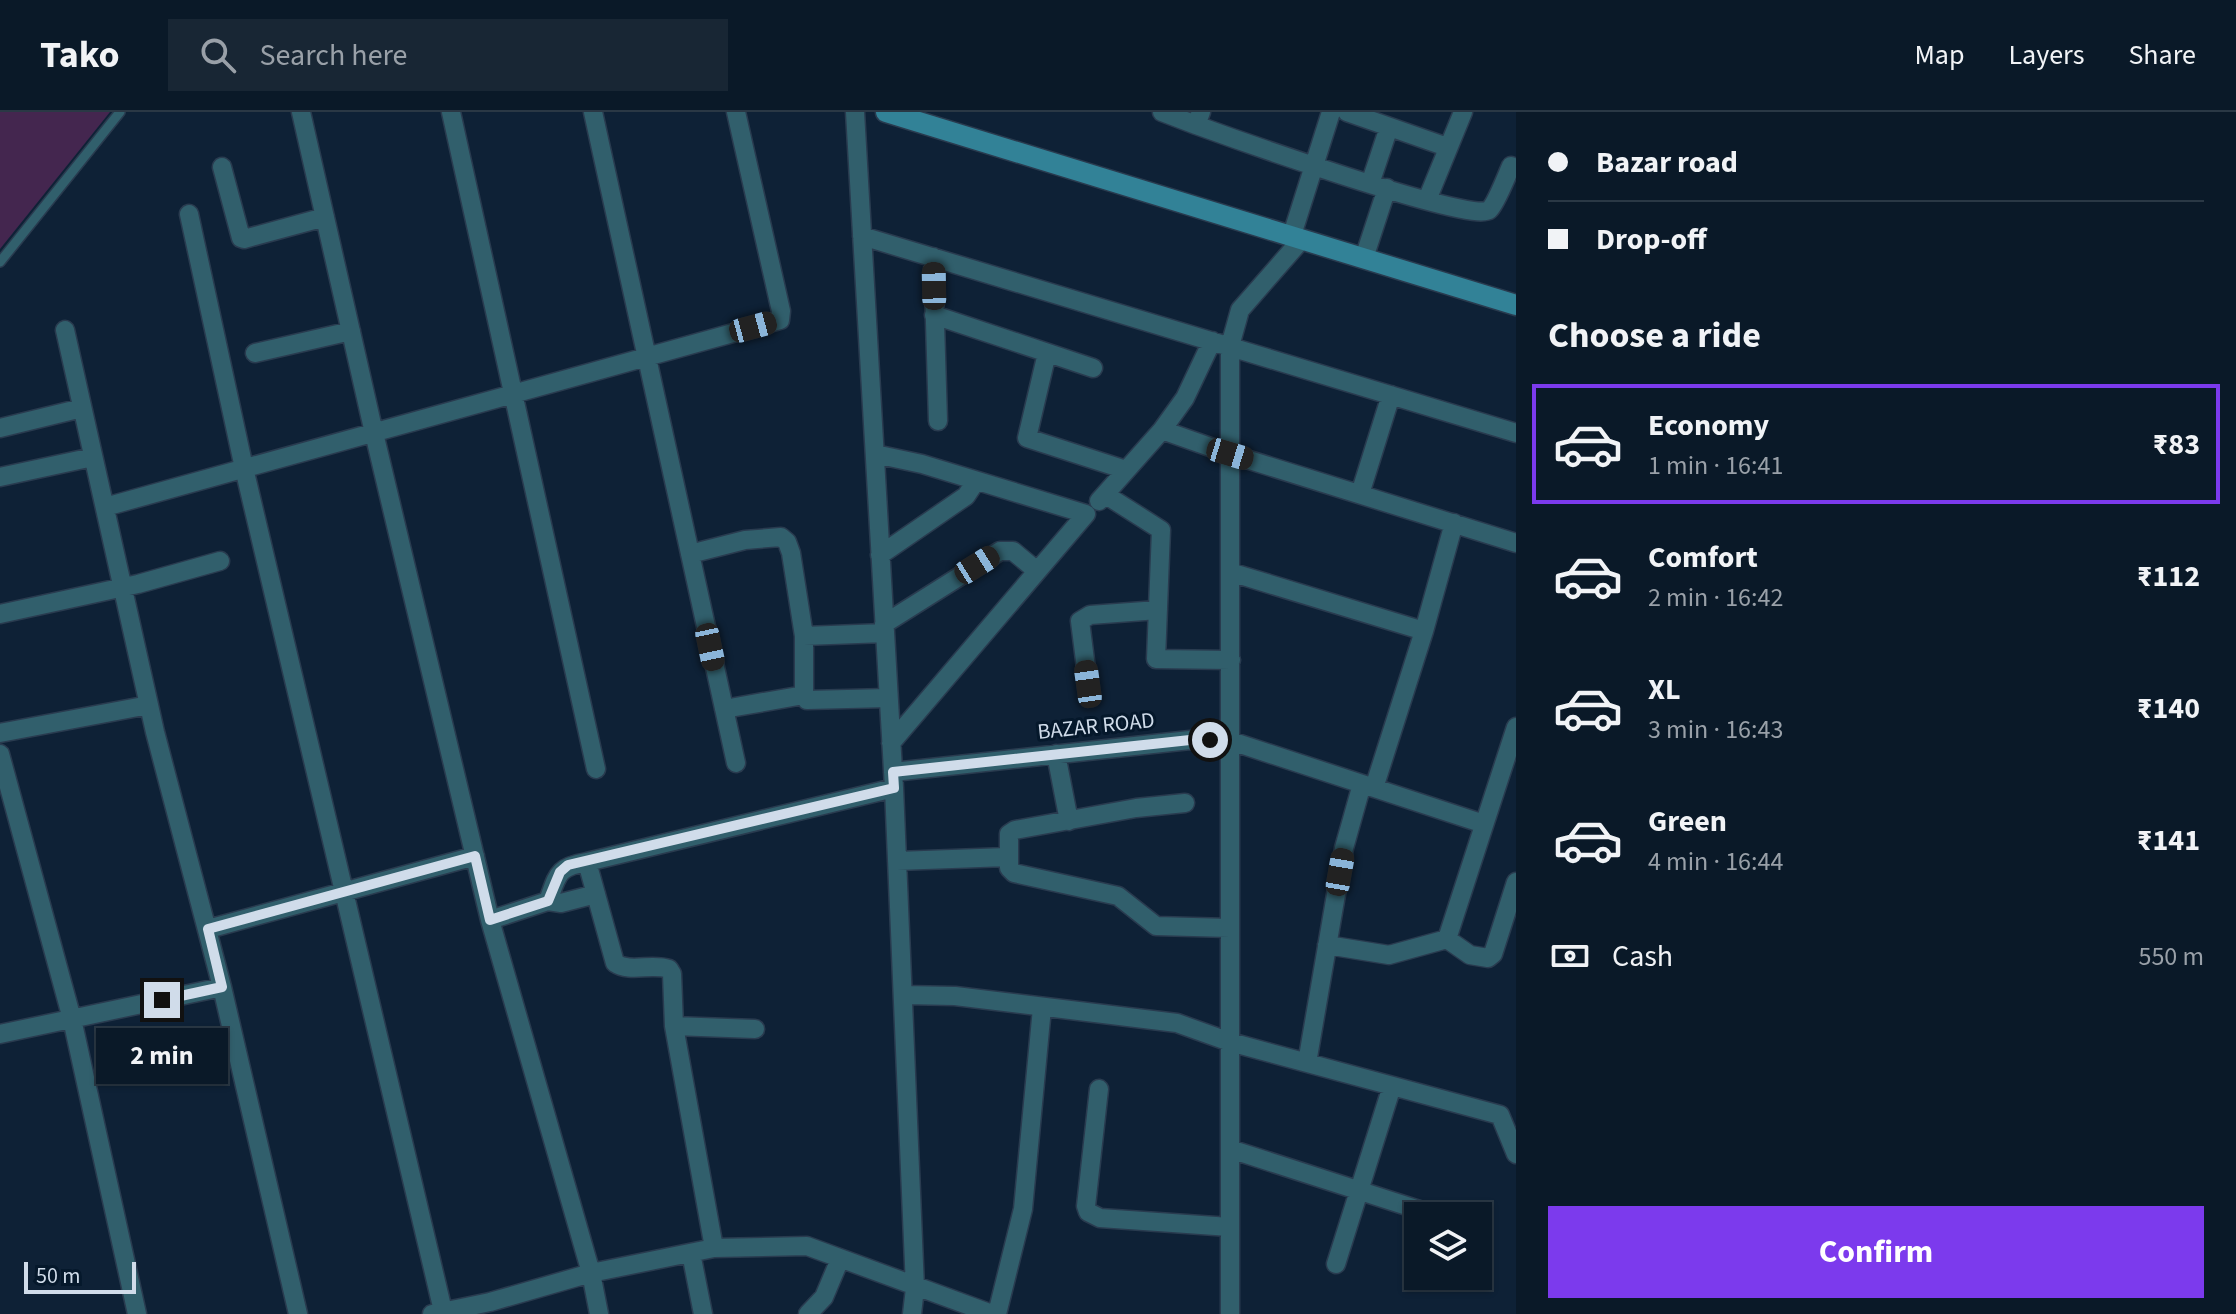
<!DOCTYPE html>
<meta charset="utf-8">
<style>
:root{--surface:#0a1928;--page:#182634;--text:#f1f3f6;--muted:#99a0a8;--line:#2a3845;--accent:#7c3aed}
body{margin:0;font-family:"Source Sans 3",sans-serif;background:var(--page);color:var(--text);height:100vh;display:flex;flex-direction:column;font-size:30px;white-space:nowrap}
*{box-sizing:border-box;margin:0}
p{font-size:26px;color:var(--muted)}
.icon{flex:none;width:44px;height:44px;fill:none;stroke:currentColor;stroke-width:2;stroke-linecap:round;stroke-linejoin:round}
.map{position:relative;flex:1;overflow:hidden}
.side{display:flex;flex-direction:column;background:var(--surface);width:720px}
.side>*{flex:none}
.top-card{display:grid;align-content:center;height:176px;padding:0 32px;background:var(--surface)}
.buttons{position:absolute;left:1404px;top:1090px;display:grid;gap:16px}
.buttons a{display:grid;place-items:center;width:88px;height:88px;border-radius:0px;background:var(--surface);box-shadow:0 2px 6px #0004,0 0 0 2px var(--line);font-size:40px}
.scale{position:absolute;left:24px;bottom:20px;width:112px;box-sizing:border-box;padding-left:8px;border:4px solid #d0dcea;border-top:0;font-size:22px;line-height:28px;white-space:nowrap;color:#d0dcea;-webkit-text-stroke:6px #05182b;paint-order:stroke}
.end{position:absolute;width:36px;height:36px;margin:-18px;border:10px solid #d0dcea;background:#111;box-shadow:0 0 0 4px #111}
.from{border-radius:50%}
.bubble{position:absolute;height:56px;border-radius:0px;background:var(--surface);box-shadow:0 2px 6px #0004,0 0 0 2px var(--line);font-size:26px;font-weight:700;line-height:56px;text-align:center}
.car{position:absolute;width:24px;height:48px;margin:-24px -12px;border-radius:10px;box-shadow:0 0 6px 2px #0007;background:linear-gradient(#222 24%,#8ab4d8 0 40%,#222 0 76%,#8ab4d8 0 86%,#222 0)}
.top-card b{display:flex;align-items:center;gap:28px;height:76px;font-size:30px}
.top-card b+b{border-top:2px solid var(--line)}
.top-card i{width:20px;height:20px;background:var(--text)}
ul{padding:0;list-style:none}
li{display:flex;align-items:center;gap:24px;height:120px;margin:0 16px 12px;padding:0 16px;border:4px solid transparent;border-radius:0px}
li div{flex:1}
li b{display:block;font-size:30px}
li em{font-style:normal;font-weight:700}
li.selected{border-color:var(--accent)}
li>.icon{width:72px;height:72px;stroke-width:1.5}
h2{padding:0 32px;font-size:36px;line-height:96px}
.pay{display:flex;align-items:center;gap:20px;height:88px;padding:0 32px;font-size:30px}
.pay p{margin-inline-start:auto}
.primary-button{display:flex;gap:16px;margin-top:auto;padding:16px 32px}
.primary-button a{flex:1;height:92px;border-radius:0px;background:var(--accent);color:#fff;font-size:32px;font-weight:700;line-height:92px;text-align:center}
header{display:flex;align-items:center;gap:48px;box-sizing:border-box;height:112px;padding:0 40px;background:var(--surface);border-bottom:2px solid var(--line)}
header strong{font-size:38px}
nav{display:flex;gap:44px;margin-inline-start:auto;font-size:28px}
.search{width:560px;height:72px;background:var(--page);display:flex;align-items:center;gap:20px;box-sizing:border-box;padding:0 28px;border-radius:0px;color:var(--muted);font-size:30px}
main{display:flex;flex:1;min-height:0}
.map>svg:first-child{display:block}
.green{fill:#44264f}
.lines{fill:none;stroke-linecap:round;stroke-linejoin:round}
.lane-casing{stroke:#293b4f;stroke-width:12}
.street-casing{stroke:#293b4f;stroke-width:21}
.secondary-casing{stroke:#293b4f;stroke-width:23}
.lane{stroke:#315f6c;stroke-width:9}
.street{stroke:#315f6c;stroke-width:18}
.secondary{stroke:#328297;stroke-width:20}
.route{stroke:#d0dcea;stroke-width:10}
.labels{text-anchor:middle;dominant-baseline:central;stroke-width:6;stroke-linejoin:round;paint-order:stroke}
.street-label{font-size:22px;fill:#d0dcea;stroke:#05182b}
</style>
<header>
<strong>Tako</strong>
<div class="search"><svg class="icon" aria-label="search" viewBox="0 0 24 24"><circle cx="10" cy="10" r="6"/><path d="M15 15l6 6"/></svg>Search here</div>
<nav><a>Map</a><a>Layers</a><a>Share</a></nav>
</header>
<main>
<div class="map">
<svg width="1516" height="1202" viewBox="0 0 1516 1202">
<rect width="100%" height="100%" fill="#0e2136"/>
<path class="green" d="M0,0H110L0,137Z"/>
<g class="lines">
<defs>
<path id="lane" d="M0,150L120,0"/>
<path id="street" d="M301,0L374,321L490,808L591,1161L599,1202
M451,0L596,657
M593,0L736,651
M855,0L894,676L915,1176L912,1202
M1162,0L1196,13
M1201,0L1196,13C1229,25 1472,112 1489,98C1496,92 1507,63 1511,54
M1347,0L1447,35
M222,55L241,126L244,127L325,105
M1370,72L1389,15
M1427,88L1463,0
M189,102L244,356L443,1199
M1292,123L1331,0
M862,124L1516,321
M933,145L938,309
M1364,146L1387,76
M934,203L1093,256
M65,218L155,620L222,875L298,1202
M255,241L351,219
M1047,241L1027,326L1126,358
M0,316L82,296
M1162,318L1230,342L1516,431
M875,342L922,352L1086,402L891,631
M0,365L93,345
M1360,382L1391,283
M1106,383L1161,418L1156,547L1231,548
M1099,389L1162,318L1185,286L1212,229
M105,395L780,208L781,199L736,0
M690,442L745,428L781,425L787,430L791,441L804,524L885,521
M880,443L966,384L976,369
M1230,460L1424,519
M0,502L138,472L220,449
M884,512L1000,439H1013L1037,459
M804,524V583L807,588L888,586
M1088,572L1080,509L1090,503L1158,498
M724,597L804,583
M0,621L149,593
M0,642L72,907L137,1202
M1056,642L1069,709
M893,660L1190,628L1231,629L1484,712
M1374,676L1424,519L1454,411
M1185,691L1136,696L1015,718L1009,722V756L1014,761L1118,784L1156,814L1230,816
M897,749L1007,745
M548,789C558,762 557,755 587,750
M490,808L548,789L561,791L596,782
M208,817L475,744
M1447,827L1516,615
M1447,827L1470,843L1488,846L1493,842L1516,770
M1327,833L1389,843L1447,827
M904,883L955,884L1177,911L1230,930L1500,1003L1516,1042
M674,914L672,862L669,857C652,851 630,861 615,851L587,750L894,676
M0,922L222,875
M1307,951L1344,736L1362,672
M1099,977L1086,1094L1088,1100L1100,1106L1230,1115
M1230,1037L1438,1104
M714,1136L674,914L755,917
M691,1141L703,1202
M1336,1152L1392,974
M432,1202L490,1190L591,1161L714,1136L807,1134L992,1202
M808,1202L824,1185L840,1147
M997,1202L1023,1097L1042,896
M1230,1202V234L1240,198L1302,127"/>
<path id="secondary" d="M886,0L1516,193"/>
</defs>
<use href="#lane" class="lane-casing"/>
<use href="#street" class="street-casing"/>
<use href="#secondary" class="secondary-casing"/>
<use href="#lane" class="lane"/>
<use href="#street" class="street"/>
<use href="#secondary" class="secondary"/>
</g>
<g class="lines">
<path class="route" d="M162,888L222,875L208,817L475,744L490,808L548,789L560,760L568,753L894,676L893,660L1190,628H1210"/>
</g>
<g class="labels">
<g class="street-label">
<text transform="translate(1096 614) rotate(-6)">BAZAR ROAD</text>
</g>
</g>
</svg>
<div class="buttons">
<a><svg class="icon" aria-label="layers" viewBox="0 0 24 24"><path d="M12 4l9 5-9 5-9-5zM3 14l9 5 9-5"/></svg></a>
</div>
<div class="scale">50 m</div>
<i class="end from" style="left:1210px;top:628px"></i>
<i class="end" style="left:162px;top:888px"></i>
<div class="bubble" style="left:96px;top:916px;width:132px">2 min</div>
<i class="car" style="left:934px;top:174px;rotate:359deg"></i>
<i class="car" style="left:753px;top:215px;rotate:75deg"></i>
<i class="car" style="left:1230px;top:342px;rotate:107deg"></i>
<i class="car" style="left:977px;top:453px;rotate:58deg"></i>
<i class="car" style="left:710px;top:535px;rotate:168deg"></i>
<i class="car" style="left:1088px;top:572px;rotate:352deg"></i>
<i class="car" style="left:1340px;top:760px;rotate:10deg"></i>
</div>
<section class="side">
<div class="top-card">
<b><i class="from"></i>Bazar road</b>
<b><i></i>Drop-off</b>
</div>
<h2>Choose a ride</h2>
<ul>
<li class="selected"><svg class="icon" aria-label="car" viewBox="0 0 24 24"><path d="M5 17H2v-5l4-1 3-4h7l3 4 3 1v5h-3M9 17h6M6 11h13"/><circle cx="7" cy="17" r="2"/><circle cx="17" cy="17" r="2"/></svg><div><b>Economy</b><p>1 min · 16:41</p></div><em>₹83</em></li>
<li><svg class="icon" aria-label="car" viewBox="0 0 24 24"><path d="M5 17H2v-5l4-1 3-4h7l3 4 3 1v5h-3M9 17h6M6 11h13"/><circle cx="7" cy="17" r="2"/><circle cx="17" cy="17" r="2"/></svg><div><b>Comfort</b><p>2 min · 16:42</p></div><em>₹112</em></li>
<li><svg class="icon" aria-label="car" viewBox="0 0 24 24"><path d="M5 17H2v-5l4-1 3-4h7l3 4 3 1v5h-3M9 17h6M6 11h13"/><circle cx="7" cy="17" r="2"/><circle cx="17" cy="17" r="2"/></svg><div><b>XL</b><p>3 min · 16:43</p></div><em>₹140</em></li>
<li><svg class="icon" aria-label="car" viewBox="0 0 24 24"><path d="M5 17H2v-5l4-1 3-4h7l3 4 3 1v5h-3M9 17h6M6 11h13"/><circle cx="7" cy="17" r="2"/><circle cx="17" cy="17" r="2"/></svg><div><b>Green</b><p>4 min · 16:44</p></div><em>₹141</em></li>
</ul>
<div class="pay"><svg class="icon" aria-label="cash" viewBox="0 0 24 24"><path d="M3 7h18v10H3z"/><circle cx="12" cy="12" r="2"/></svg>Cash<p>550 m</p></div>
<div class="primary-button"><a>Confirm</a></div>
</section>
</main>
